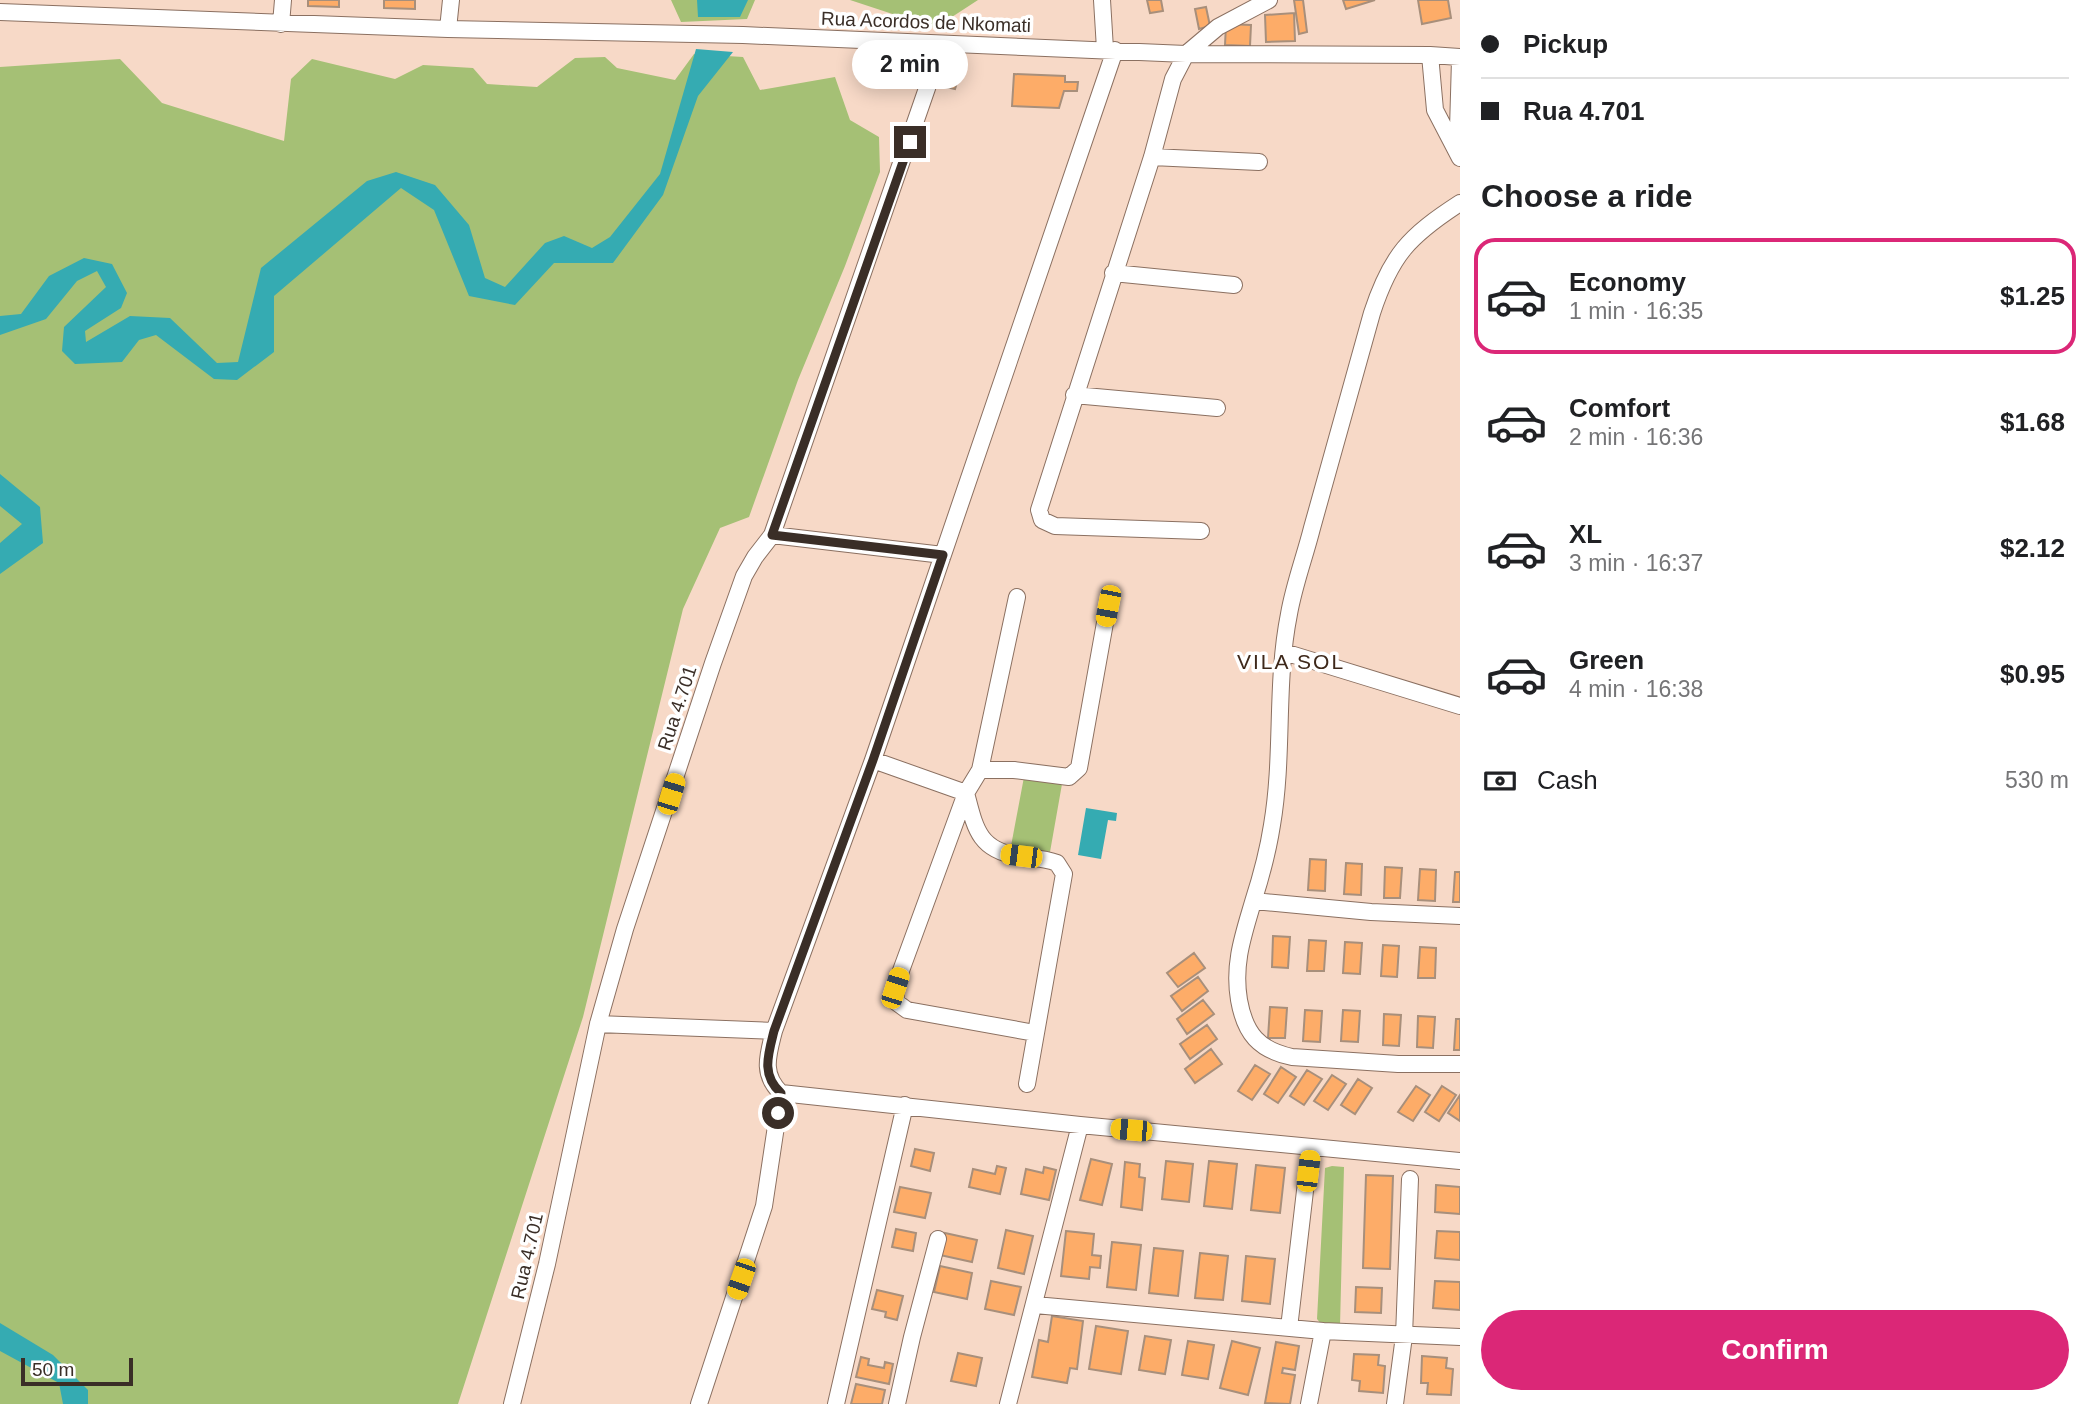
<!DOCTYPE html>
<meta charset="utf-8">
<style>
:root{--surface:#fff;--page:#f2f2f2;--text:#202124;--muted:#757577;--line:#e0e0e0;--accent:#db2777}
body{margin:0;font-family:Helvetica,sans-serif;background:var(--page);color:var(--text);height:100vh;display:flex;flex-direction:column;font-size:26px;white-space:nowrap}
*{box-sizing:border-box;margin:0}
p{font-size:23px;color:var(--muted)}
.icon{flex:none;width:38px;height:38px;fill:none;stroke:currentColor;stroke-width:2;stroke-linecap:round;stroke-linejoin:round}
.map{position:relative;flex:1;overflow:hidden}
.panel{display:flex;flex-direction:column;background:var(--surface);width:630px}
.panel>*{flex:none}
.top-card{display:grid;align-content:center;height:154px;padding:0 21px;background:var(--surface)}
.scale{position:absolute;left:21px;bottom:18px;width:112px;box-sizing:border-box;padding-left:7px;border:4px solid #3a2e27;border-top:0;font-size:19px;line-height:24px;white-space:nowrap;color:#3a2e27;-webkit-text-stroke:5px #fff;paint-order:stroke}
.end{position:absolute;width:32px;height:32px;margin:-16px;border:9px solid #3a2e27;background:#fff;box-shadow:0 0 0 4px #fff}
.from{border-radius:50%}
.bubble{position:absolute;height:49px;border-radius:24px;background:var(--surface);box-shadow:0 4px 18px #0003;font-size:23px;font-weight:700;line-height:49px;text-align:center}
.car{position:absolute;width:21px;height:42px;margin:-21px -10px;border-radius:9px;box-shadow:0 0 5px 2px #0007;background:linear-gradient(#f5c518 24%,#345 0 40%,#f5c518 0 76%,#345 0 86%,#f5c518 0)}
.top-card b{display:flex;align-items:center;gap:24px;height:66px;font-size:26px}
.top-card b+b{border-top:2px solid var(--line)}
.top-card i{width:18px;height:18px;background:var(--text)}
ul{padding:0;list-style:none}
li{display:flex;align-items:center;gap:21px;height:116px;margin:0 14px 10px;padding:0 7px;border:4px solid transparent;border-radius:21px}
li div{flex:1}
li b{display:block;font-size:26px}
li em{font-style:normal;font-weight:700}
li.selected{border-color:var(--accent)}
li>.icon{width:63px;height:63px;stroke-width:1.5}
h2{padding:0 21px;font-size:32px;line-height:84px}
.pay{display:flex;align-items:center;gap:18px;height:77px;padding:0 21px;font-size:26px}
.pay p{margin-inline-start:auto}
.action{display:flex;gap:14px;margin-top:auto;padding:14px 21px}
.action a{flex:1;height:80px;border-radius:42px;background:var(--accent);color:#fff;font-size:28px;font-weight:700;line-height:80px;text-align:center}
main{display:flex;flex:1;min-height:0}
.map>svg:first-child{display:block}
.green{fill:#a5c075}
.water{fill:#35abb2}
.building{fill:#fdac68;stroke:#a88f7b;stroke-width:2}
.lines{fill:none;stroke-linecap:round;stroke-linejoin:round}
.minor-casing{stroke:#8b7061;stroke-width:18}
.minor{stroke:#fff;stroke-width:16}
.route{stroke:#3a2e27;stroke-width:9}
.labels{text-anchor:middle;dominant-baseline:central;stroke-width:7;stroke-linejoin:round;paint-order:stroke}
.street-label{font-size:19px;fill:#3a2e27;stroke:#fff}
.neighbourhood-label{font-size:21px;letter-spacing:2px;fill:#3e281a;stroke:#fff}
</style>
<main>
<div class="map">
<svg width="1460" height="1404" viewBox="0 0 1460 1404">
<rect width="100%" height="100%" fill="#f7d9c7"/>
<path class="green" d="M671,0H755L747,19L681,22Z
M850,0H978L935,28Z
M694,54L743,57L760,90L835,77L850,120L879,137L880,172L845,266L798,380L749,517L720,528L683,609L583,1017L458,1404H0V67L120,59L162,103L284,141L291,79L312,59L395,79L423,65L473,68L487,84L537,87L575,58L605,57L617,68L675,80Z
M1024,777L1062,784L1050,852L1011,846Z
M1332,1166L1344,1167L1340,1326L1322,1325L1317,1319L1325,1168Z"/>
<path class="water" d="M697,0H748L740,17H698Z
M696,49L733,52L698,96L663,195L613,263H554L515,305L469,296L434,210L401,188L274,296V352L237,380L214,379L156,335L139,340L122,362L75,364L62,351L64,327L106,287L97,271L77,281L46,319L0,335V316L21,314L49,276L84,258L112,264L127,293L121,308L85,331L86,342L130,316L170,318L217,363L238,362L261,268L367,181L396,172L435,185L469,225L485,278L505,287L545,243L564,236L592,248L610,237L660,174Z
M0,474L40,507L43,543L0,574V543L22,524L0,506Z
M1086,808L1117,813L1116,821L1108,820L1101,859L1078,855Z
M0,1323L53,1355L88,1390V1404H63L59,1383L0,1351Z"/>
<path class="building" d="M308,0H339V7L308,6Z
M384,0H415V9L384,8Z
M1147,0H1161L1163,11L1150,13Z
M1294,0H1303L1307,32L1299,34Z
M1343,0H1375L1346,9Z
M1418,0H1448L1451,18L1422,24Z
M1206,7L1210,26L1199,29L1195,9Z
M1294,13L1295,41L1266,42L1265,15Z
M1226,24L1251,25L1250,46L1225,45Z
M952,64L962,66L955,89L946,87Z
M1014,74L1065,76V82H1078L1077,91H1064L1059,108L1012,106Z
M1310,859L1326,860L1325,891L1308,890Z
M1346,863L1362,864L1361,895L1344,894Z
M1385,867L1402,868L1400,898H1384Z
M1420,869L1436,870L1435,901L1418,900Z
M1455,872H1460V902H1453Z
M1273,936L1290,937L1288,968L1272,967Z
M1309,940L1326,941L1324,971H1307Z
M1345,942L1362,943L1360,974L1343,973Z
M1383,945L1399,946L1397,977L1381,976Z
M1420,947L1436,948L1435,978H1418Z
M1194,953L1205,968L1178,987L1167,973Z
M1198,977L1208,991L1182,1011L1171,996Z
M1203,1000L1214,1014L1187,1034L1177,1019Z
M1270,1007L1287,1008L1285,1038H1268Z
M1305,1010L1322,1011L1320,1042L1303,1041Z
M1343,1010L1360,1011L1358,1042L1341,1041Z
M1384,1014L1401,1015L1399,1046L1383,1045Z
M1418,1016L1435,1017L1433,1048L1417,1047Z
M1456,1019H1460V1050H1454Z
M1207,1025L1217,1039L1190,1059L1180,1044Z
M1211,1049L1222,1064L1195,1083L1185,1069Z
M1255,1065L1270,1074L1252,1100L1238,1091Z
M1281,1067L1296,1077L1278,1103L1264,1094Z
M1307,1070L1322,1079L1304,1105L1290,1096Z
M1332,1075L1346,1084L1328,1110L1314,1101Z
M1358,1079L1372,1088L1355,1114L1341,1105Z
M1416,1086L1430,1095L1413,1121L1398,1112Z
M1442,1086L1456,1095L1439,1121L1425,1112Z
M1460,1095V1121L1448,1113Z
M915,1149L934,1153L930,1171L911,1166Z
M1091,1159L1112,1164L1102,1205L1080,1200Z
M1166,1161L1193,1164L1189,1202L1162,1199Z
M1209,1161L1237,1164L1232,1209L1204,1206Z
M1125,1162L1140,1164L1139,1177L1145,1178L1142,1210L1121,1207Z
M1256,1165L1285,1168L1280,1213L1251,1210Z
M997,1166L1006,1168L1000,1194L969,1187L973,1169L995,1174Z
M1044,1167L1056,1170L1049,1200L1021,1194L1026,1169L1043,1173Z
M1366,1175L1393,1176L1390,1269L1363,1268Z
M1436,1185L1460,1187V1214L1435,1212Z
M900,1187L931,1193L925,1218L894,1212Z
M896,1229L916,1233L913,1251L892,1247Z
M1006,1230L1033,1236L1024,1274L998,1268Z
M1066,1231L1094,1234L1092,1255L1101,1256L1100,1268L1090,1267L1089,1279L1061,1276Z
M1437,1231L1460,1232V1260L1435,1258Z
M945,1233L977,1240L972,1262L940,1255Z
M1112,1242L1141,1245L1136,1290L1107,1287Z
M1154,1248L1183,1251L1178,1296L1149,1293Z
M1200,1253L1228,1256L1223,1300L1195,1298Z
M1246,1256L1275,1259L1270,1304L1242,1301Z
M940,1266L972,1273L967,1299L934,1292Z
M991,1281L1021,1287L1014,1315L985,1309Z
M1435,1281L1460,1282V1310L1433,1308Z
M1356,1287L1382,1288L1381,1313L1355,1312Z
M877,1290L903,1296L897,1320L885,1317L886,1312L872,1309Z
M1052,1316L1083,1321L1077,1369L1070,1368L1067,1383L1032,1377L1039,1340L1048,1342Z
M1096,1326L1128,1331L1121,1374L1089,1369Z
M1145,1336L1171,1340L1165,1374L1139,1370Z
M1188,1341L1214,1345L1208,1379L1182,1375Z
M1232,1341L1260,1348L1248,1395L1220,1388Z
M1276,1342L1299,1346L1295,1370L1283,1368L1282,1373L1295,1375L1290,1404L1265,1403Z
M958,1353L982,1358L976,1386L951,1381Z
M1354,1354L1379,1355L1378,1365L1385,1366L1383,1393L1359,1391L1360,1381L1352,1380Z
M1422,1356L1447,1358L1446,1368L1453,1369L1451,1395L1427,1394L1428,1383H1421Z
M861,1357L869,1359L868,1365L884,1368L885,1362L893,1364L889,1384L856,1377Z
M856,1384L885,1390L882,1404H851Z"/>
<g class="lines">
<defs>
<path id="minor" d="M1102,0L1105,49
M0,12L448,29L743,35L1186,54L1430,55L1460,57
M281,24L283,0
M448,29L451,0
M1115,50L873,760L774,1031C768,1055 761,1074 781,1093L1080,1125L1460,1161
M1430,55L1435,110L1460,158
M1460,60L1458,129L1460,146
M1152,157L1259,162
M1460,203C1409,236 1391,255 1372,313C1352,385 1332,456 1312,528C1305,556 1294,585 1289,614C1275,684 1284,755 1272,825C1268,851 1261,877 1253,902C1243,936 1233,964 1239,1000C1245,1034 1259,1050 1292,1057L1398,1064H1460
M1113,273L1234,285
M1074,395L1217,408
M1201,531L1055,526L1042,520L1039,510L1152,157L1173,79L1186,54L1218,27L1269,0
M772,535L943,555
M1284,652L1460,706
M873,760L966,793
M980,770L1017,597
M966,793C975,827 978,850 1018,856C1031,858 1044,858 1057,863L1064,874L1027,1084
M1254,901L1371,912L1460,916
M598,1024L774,1031
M1035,1033L907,1010L896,1002L895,987L966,793L980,770H1014L1069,777L1079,768L1108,606
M1035,1305L1323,1331
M1289,1328L1310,1148
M512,1404L547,1264L598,1024L625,929L713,663L744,576L755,557L772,535L942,45
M699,1404L764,1206L781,1093
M836,1404L905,1105
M897,1404L912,1337L938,1239
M1008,1404L1080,1125
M1309,1404L1323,1331L1460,1337
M1395,1404L1404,1336L1410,1179"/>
</defs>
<use href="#minor" class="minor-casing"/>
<use href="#minor" class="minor"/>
</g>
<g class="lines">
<path class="route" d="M778,1113L781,1093C761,1075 768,1055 774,1031L873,760L943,555L772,535L910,142"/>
</g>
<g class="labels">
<g class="street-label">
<text transform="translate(926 22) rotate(2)">Rua Acordos de Nkomati</text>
<text transform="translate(677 708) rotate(-72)">Rua 4.701</text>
<text transform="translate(527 1256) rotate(-77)">Rua 4.701</text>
</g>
<g class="neighbourhood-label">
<text x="1291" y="661">VILA SOL</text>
</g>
</g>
</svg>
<div class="scale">50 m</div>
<i class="end from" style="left:778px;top:1113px"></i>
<i class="end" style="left:910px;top:142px"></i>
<div class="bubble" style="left:852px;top:40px;width:116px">2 min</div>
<i class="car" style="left:1108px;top:606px;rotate:191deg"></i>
<i class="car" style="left:671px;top:794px;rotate:17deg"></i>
<i class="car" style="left:1021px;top:856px;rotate:277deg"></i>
<i class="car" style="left:895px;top:988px;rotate:18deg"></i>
<i class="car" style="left:1131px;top:1130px;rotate:275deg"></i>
<i class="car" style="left:1308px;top:1171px;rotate:7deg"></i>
<i class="car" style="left:741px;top:1279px;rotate:199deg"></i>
</div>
<section class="panel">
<div class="top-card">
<b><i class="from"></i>Pickup</b>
<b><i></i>Rua 4.701</b>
</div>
<h2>Choose a ride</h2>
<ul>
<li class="selected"><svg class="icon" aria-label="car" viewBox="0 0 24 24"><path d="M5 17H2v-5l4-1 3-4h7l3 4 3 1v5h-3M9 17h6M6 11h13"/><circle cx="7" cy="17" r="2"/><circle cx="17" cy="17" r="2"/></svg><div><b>Economy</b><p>1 min · 16:35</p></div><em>$1.25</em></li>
<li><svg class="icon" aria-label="car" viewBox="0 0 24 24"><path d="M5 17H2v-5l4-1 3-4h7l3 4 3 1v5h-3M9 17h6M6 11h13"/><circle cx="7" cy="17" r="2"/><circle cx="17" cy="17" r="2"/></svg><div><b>Comfort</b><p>2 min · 16:36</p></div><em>$1.68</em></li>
<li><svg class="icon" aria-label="car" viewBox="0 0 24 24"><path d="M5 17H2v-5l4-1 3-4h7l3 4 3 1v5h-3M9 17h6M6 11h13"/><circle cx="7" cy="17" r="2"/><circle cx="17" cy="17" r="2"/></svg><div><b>XL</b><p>3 min · 16:37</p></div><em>$2.12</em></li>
<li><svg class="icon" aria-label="car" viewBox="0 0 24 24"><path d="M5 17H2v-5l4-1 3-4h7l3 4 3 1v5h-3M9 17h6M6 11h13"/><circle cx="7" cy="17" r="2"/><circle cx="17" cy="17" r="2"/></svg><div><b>Green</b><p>4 min · 16:38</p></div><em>$0.95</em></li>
</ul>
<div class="pay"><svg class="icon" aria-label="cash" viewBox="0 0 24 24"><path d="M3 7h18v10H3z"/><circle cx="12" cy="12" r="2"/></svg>Cash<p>530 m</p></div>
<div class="action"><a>Confirm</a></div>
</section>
</main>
